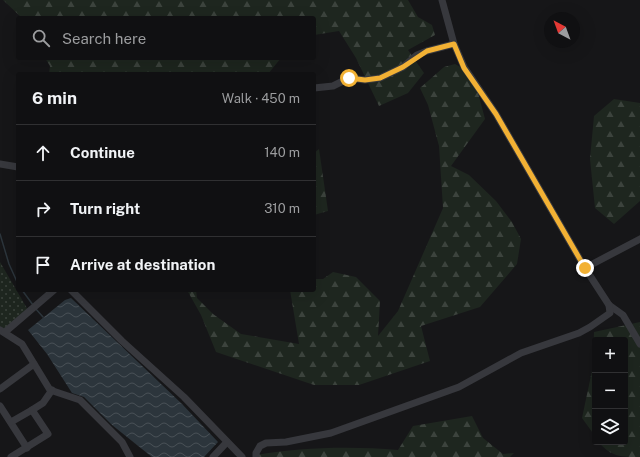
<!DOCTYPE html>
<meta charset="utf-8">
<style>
body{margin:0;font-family:"Public Sans",sans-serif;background:#19191b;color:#f1f3f6}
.controls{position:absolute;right:12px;bottom:12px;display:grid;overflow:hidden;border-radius:4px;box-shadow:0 4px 16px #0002}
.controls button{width:36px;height:36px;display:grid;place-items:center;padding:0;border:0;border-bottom:1px solid #303032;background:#101012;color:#f1f3f6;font:20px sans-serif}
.compass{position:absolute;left:544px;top:12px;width:36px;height:36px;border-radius:50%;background:#101012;box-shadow:0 4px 16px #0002;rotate:319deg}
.stop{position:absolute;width:12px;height:12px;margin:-9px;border:3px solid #f2b134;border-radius:50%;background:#fff}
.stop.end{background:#f2b134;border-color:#fff;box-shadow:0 1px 4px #0008}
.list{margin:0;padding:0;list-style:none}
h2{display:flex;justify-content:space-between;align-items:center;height:52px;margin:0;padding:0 16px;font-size:17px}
h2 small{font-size:13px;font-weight:400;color:#9c9d9f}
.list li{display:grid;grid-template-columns:26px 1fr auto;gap:12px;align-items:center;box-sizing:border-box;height:56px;padding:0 16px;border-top:1px solid #303032}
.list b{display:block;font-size:15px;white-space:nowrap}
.list em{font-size:13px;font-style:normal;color:#9c9d9f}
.icon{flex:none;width:22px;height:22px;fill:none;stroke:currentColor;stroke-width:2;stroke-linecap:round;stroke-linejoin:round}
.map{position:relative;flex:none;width:640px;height:457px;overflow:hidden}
.search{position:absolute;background:#101012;box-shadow:0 4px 16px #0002;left:16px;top:16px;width:300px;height:44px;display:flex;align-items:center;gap:10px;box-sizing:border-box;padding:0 14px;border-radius:4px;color:#9c9d9f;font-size:15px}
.panel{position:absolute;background:#101012;box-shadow:0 4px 16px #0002;left:16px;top:72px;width:300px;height:220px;border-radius:4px}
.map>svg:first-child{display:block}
.forest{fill:url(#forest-firs)}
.park{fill:url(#park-dots)}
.water{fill:url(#water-waves)}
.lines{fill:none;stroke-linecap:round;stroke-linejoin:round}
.stream{stroke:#2c353c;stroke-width:1.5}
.minor{stroke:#37383d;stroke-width:7}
.route{stroke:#f2b134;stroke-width:5}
</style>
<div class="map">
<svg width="640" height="457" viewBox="0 0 640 457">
<defs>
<pattern id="forest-firs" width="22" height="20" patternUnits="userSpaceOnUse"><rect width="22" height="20" fill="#1e261f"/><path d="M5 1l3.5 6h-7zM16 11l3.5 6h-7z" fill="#3c433d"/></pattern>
<pattern id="park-dots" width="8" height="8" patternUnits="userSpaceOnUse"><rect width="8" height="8" fill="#1e261f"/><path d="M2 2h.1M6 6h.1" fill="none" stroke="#3c433d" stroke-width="1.8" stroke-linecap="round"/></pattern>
<pattern id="water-waves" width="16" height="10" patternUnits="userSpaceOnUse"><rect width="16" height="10" fill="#2c353c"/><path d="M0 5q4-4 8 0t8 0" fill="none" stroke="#485056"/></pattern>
</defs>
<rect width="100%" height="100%" fill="#161618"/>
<!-- forest -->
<g class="forest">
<path d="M 3,0 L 408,0 L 418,17 L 432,25 L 435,35 L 408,50 L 424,73 L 408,93 L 379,106 L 356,58 L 339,31 L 314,35 L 314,18 L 22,18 Z"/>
<path d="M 45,58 L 281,58 L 268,74 L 49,74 L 50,66 Z"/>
<path d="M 455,64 L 473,74 L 485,119 L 451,166 L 469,175 L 496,201 L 512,222 L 521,239 L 517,264 L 480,307 L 421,326 L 430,361 L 359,385 L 314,385 L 216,352 L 201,315 L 187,290 L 196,290 L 197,298 L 213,314 L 241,334 L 299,344 L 290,290 L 314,290 L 314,279 L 323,279 L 333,272 L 356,277 L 380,301 L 378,336 L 398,311 L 443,208 L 439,146 L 428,105 L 420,88 L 444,67 Z"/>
<path d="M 614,99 L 640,103 L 640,201 L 614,224 L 595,208 L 590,159 L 594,116 Z"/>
<path d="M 319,149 L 328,211 L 314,215 L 314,153 Z"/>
<path d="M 640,322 L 640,457 C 621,457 611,457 599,442 L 625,442 L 625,340 L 595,340 L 595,436 L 582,418 L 593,366 L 594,332 Z"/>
<path d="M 472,416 L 483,438 L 503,454 L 514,453 L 510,457 L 258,457 L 256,455 C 302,447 352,446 398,450 L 413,426 Z"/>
</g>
<!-- park -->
<path class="park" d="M 0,262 L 28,310 L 5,330 L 0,328 Z"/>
<!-- water -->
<path class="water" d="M 71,298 L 182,404 L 218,442 L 204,457 L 152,457 L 112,425 L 84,397 L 72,393 L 47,354 L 28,330 L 65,300 Z"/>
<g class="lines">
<!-- stream -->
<g class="stream">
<path d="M 0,234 L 9,264 L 18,284"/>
<path d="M 22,290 L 33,305"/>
<path d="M 35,308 L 43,317"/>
</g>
<!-- minor -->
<g class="minor">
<path d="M 442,0 L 454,44 L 464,67 L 496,114 L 585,268 L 609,305 L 623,315 L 640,344"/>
<path d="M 314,88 L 333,86 L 349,78 L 365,80 L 380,78 L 403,67 L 417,55 L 427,51 L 454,44"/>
<path d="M 0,164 L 18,167"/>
<path d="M 585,268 L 640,239"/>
<path d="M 71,290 L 122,341 L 184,397 L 242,457"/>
<path d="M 0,330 L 22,344 L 50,390 L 80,400 L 122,442 L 130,457"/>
<path d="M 5,332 L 54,290"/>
<path d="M 0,389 L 34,364"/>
<path d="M 0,406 L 27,448"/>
<path d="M 32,410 L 43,403 L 52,390"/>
<path d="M 11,457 L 48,434 L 32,410 L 11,422"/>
<path d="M 213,457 L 227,442"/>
<path d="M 256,457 L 256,453 L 260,446 L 266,443 L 286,442 L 331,433 L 459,387 L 521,353 L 579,333 L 590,327 L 610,313 L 609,305"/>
</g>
</g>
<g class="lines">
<!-- route -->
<path class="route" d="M 349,78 L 365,80 L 380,78 L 403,67 L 427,51 L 454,44 L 464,68 L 496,114 L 585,268"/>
</g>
</svg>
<div class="controls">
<button>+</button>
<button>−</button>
<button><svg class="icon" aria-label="layers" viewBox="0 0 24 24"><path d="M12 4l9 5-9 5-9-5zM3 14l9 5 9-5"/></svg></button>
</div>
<svg class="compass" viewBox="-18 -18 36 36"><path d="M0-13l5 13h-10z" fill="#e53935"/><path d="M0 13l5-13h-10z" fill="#9c9d9f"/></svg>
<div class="stop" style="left:349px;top:78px"></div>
<div class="stop end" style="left:585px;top:268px"></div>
<div class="search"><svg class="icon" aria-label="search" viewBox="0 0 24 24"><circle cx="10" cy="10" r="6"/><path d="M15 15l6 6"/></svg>Search here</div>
<section class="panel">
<h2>6 min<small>Walk · 450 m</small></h2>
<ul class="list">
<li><svg class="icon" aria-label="ahead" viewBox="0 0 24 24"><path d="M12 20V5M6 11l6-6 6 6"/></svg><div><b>Continue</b></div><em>140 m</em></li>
<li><svg class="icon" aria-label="right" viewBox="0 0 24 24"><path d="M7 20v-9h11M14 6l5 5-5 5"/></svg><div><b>Turn right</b></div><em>310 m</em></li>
<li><svg class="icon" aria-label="arrive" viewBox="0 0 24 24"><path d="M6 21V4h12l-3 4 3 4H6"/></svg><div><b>Arrive at destination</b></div></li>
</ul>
</section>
</div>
